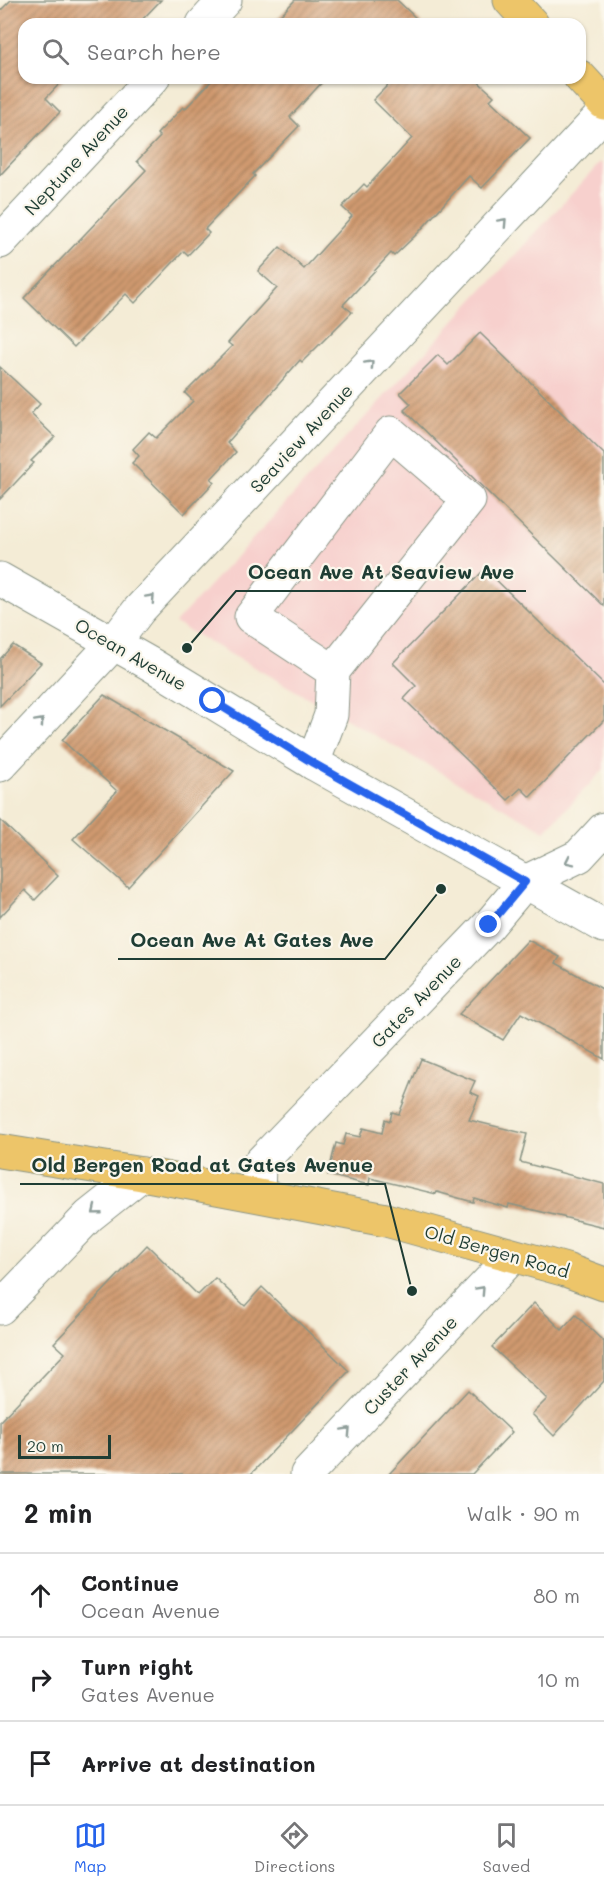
<!DOCTYPE html>
<meta charset="utf-8">
<style>
body{margin:0;font-family:Mali,sans-serif;background:#f6f6f6;color:#202124}
.scale{position:absolute;left:18px;bottom:15px;width:93px;box-sizing:border-box;padding-left:6px;border:3px solid #1f3d34;border-top:0;font-size:16px;line-height:21px;white-space:nowrap;color:#1f3d34;-webkit-text-stroke:4px #fbf7ec;paint-order:stroke}
.stop{position:absolute;width:18px;height:18px;margin:-14px;border:4px solid #2563eb;border-radius:50%;background:#fff}
.stop.end{background:#2563eb;border-color:#fff;box-shadow:0 2px 6px #0008}
.list{margin:0;padding:0;list-style:none}
h2{display:flex;justify-content:space-between;align-items:center;height:78px;margin:0;padding:0 24px;font-size:26px}
h2 small{font-size:20px;font-weight:400;color:#757577}
.list li{display:grid;grid-template-columns:39px 1fr auto;gap:18px;align-items:center;box-sizing:border-box;height:84px;padding:0 24px;border-top:2px solid #e0e0e0}
.list b{display:block;font-size:22px;white-space:nowrap}
.list p{margin:0;font-size:20px;white-space:nowrap;color:#757577}
.list em{font-size:20px;font-style:normal;color:#757577}
.icon{flex:none;width:33px;height:33px;fill:none;stroke:currentColor;stroke-width:2;stroke-linecap:round;stroke-linejoin:round}
.map{position:relative;flex:none;width:604px;height:1474px;overflow:hidden}
.search{position:absolute;background:#fff;box-shadow:0 2px 4px #0004;left:18px;right:18px;top:18px;height:66px;display:flex;align-items:center;gap:15px;box-sizing:border-box;padding:0 21px;border-radius:18px;color:#757577;font-size:22px}
.sheet{height:330px;background:#fff}
nav{display:flex;justify-content:space-around;align-items:center;box-sizing:border-box;height:84px;border-top:2px solid #e0e0e0;background:#fff;font-size:16px;color:#757577}
nav a{display:grid;justify-items:center;gap:3px}
nav .on{color:#2563eb}
.map>svg:first-child{display:block}
.built{fill:#f7d0cd}
.building{fill:url(#building-hatch)}
.lines{fill:none;stroke-linecap:round;stroke-linejoin:round}
.minor-casing{stroke:#8a9485;stroke-width:35}
.major-casing{stroke:#8a9485;stroke-width:35}
.minor{stroke:#fff;stroke-width:33}
.major{stroke:#edc569;stroke-width:33}
.oneway{stroke:#8f9e9a}
.route{stroke:#2563eb;stroke-width:8}
.labels{text-anchor:middle;dominant-baseline:central;stroke-width:4.5;stroke-linejoin:round;paint-order:stroke}
.street-label{font-size:18px;fill:#1f3d34;stroke:#fbf7ec}
.leader{fill:none;stroke:#1f3d34;stroke-width:2}
.callout-dot{fill:#1f3d34;stroke:#fbf7ec;stroke-width:2}
.callout-label{font-size:20px;text-anchor:middle;font-weight:bold;fill:#1f3d34;stroke:#fbf7ec;stroke-width:4.5;stroke-linejoin:round;paint-order:stroke}
</style>
<div class="map">
<svg width="604" height="1474" viewBox="0 0 604 1474">
<defs>
<pattern id="building-hatch" width="6" height="6" patternUnits="userSpaceOnUse" patternTransform="scale(1.5)"><rect width="6" height="6" fill="#d09a6f"/><path d="M-1 1l2-2M0 6l6-6M5 7l2-2" fill="none" stroke="#a87f5c"/></pattern>
</defs>
<rect width="100%" height="100%" fill="#fbf7ec"/>
<filter id="ink" filterUnits="userSpaceOnUse"><feTurbulence type="fractalNoise" baseFrequency=".0167" numOctaves="2"/><feDisplacementMap in="SourceGraphic" scale="12" xChannelSelector="R" yChannelSelector="G"/><feConvolveMatrix kernelMatrix="1 2 1 2 8 2 1 2 1" color-interpolation-filters="sRGB"/></filter>
<filter id="wash" filterUnits="userSpaceOnUse"><feTurbulence type="fractalNoise" baseFrequency=".008" numOctaves="4" result="noise"/><feDisplacementMap in="SourceGraphic" scale="24" xChannelSelector="R" yChannelSelector="G"/><feGaussianBlur stdDeviation="1.35" result="paint"/><feColorMatrix in="noise" values="0 0 0 0 0 0 0 0 0 0 0 0 0 0 0 0 0 1.4 0 .05"/><feComposite in="paint" operator="in"/></filter>
<g filter="url(#wash)">
<rect width="100%" height="100%" fill="#f4ecd6"/>
<!-- built -->
<path class="built" d="M 601,162 L 604,166 L 604,769 L 545,831 L 175,623 Z"/>
<g id="blocks">
<!-- building -->
<g class="building">
<path d="M 11,0 L 161,0 L 138,24 L 24,24 L 24,78 L 65,78 L 46,98 L 60,112 L 0,175 L 0,11 Z"/>
<path d="M 295,0 L 397,0 L 422,24 L 272,24 Z"/>
<path d="M 214,78 L 326,78 L 290,117 L 299,126 L 253,174 L 255,176 L 205,229 L 209,233 L 188,255 L 184,251 L 135,303 L 126,294 L 74,347 L 24,298 L 146,170 L 137,161 L 160,137 L 157,134 L 183,107 L 185,109 Z"/>
<path d="M 395,78 L 474,78 L 494,96 L 490,100 L 530,138 L 482,188 L 469,176 L 418,233 L 394,256 L 391,253 L 343,305 L 352,312 L 302,362 L 300,360 L 227,443 L 236,452 L 211,479 L 214,482 L 184,514 L 132,463 L 139,456 L 133,449 L 149,432 L 156,438 L 193,401 L 185,393 L 232,346 L 228,343 L 277,288 L 258,271 L 280,247 L 304,269 L 352,216 L 342,207 L 364,184 L 367,187 L 412,138 L 373,100 Z"/>
<path d="M 480,333 L 604,454 L 604,606 L 404,410 L 411,404 L 400,393 L 438,355 L 448,365 Z"/>
<path d="M 0,367 L 40,404 L 31,414 L 55,437 L 31,461 L 34,463 L 0,499 Z"/>
<path d="M 485,569 L 604,685 L 604,720 L 530,797 L 521,788 L 508,800 L 404,699 L 416,686 L 393,663 Z"/>
<path d="M 13,645 L 41,663 L 0,706 L 0,659 Z"/>
<path d="M 104,695 L 234,771 L 128,887 L 73,839 L 117,791 L 62,740 Z"/>
<path d="M 0,820 L 58,876 L 35,900 L 25,890 L 0,917 Z"/>
<path d="M 528,940 L 560,957 L 556,963 L 604,990 L 604,1059 L 521,1013 L 503,1040 L 459,1014 Z"/>
<path d="M 421,1059 L 475,1081 L 470,1092 L 479,1096 L 469,1120 L 527,1134 L 520,1162 L 604,1184 L 604,1227 L 509,1204 L 508,1208 L 474,1198 L 473,1202 L 437,1192 L 436,1194 L 370,1178 L 369,1185 L 328,1175 L 336,1143 L 343,1145 L 346,1134 L 360,1137 L 363,1128 L 382,1133 L 385,1119 L 390,1121 L 392,1112 L 399,1114 Z"/>
<path d="M 147,1245 L 198,1295 L 215,1278 L 245,1306 L 262,1287 L 349,1371 L 251,1474 L 0,1474 L 0,1421 L 65,1353 L 54,1343 Z"/>
<path d="M 534,1303 L 562,1330 L 576,1315 L 604,1342 L 604,1381 L 554,1436 L 532,1414 L 547,1399 L 492,1347 Z"/>
<path d="M 468,1390 L 512,1432 L 472,1474 L 389,1474 Z"/>
</g>
</g>
</g>
<g filter="url(#ink)">
<use href="#blocks" fill-opacity="0" stroke="#8a9485" stroke-width="1.5"/>
<g class="lines">
<!-- minor casing -->
<g class="minor-casing">
<g id="minor">
<path d="M 203,24 L 225,0"/>
<path d="M 0,242 L 153,78"/>
<path d="M 0,579 L 152,665 L 313,763 L 604,926"/>
<path d="M 313,763 L 331,715 L 333,671 L 469,500 L 391,433 L 251,617 L 333,671"/>
<path d="M 0,765 L 114,643 L 139,610 L 604,113"/>
<path d="M 258,1194 L 259,1164 L 489,925 L 525,882 L 579,856 L 604,829"/>
<path d="M 0,1308 L 89,1216 L 142,1174"/>
<path d="M 307,1474 L 513,1256"/>
</g>
</g>
<!-- major casing -->
<g class="major-casing">
<g id="major">
<path d="M 510,0 L 532,24"/>
<path d="M 580,77 L 604,103"/>
<path d="M 0,1151 L 142,1174 L 386,1220 L 566,1270 L 604,1284"/>
</g>
</g>
<!-- minor -->
<use href="#minor" class="minor"/>
<!-- major -->
<use href="#major" class="major"/>
</g>
<!-- one-way arrows -->
<defs><path id="oneway-chevron" d="M-2-3.5L2.5 0L-2 3.5" fill="none" stroke-width="1.6" stroke-linecap="round" stroke-linejoin="round" transform="scale(1.5)"/></defs>
<g class="oneway">
<use href="#oneway-chevron" transform="translate(503 222) rotate(-47)"/>
<use href="#oneway-chevron" transform="translate(370 364) rotate(-47)"/>
<use href="#oneway-chevron" transform="translate(151 598) rotate(-47)"/>
<use href="#oneway-chevron" transform="translate(40 722) rotate(-47)"/>
<use href="#oneway-chevron" transform="translate(569 861) rotate(154)"/>
<use href="#oneway-chevron" transform="translate(96 1211) rotate(141)"/>
<use href="#oneway-chevron" transform="translate(481 1290) rotate(-47)"/>
<use href="#oneway-chevron" transform="translate(347 1431) rotate(-47)"/>
</g>
</g>
<g class="lines" filter="url(#ink)">
<!-- route -->
<path class="route" d="M 213,701 L 313,763 L 525,882 L 489,925"/>
</g>
<g class="labels">
<!-- street labels -->
<g class="street-label">
<text transform="translate(76 160) rotate(-47)">Neptune Avenue</text>
<text transform="translate(301 438) rotate(-47)">Seaview Avenue</text>
<text transform="translate(131 654) rotate(30)">Ocean Avenue</text>
<text transform="translate(416 1001) rotate(-46)">Gates Avenue</text>
<text transform="translate(497 1251) rotate(16)">Old Bergen Road</text>
<text transform="translate(410 1365) rotate(-47)">Custer Avenue</text>
</g>
</g>
<!-- callouts -->
<path class="leader" d="M187 648L236 591H526M441 889L385 959H118M412 1291L385 1184H20"/>
<g class="callout-dot">
<circle cx="187" cy="648" r="6"/>
<circle cx="441" cy="889" r="6"/>
<circle cx="412" cy="1291" r="6"/>
</g>
<g class="callout-label">
<text x="381" y="579">Ocean Ave At Seaview Ave</text>
<text x="252" y="947">Ocean Ave At Gates Ave</text>
<text x="202" y="1172">Old Bergen Road at Gates Avenue</text>
</g>
</svg>
<div class="scale">20 m</div>
<div class="stop" style="left:213px;top:701px"></div>
<div class="stop end" style="left:489px;top:925px"></div>
<div class="search"><svg class="icon" aria-label="search" viewBox="0 0 24 24"><circle cx="10" cy="10" r="6"/><path d="M15 15l6 6"/></svg>Search here</div>
</div>
<section class="sheet">
<h2>2 min<small>Walk · 90 m</small></h2>
<ul class="list">
<li><svg class="icon" aria-label="ahead" viewBox="0 0 24 24"><path d="M12 20V5M6 11l6-6 6 6"/></svg><div><b>Continue</b><p>Ocean Avenue</p></div><em>80 m</em></li>
<li><svg class="icon" aria-label="right" viewBox="0 0 24 24"><path d="M7 20v-9h11M14 6l5 5-5 5"/></svg><div><b>Turn right</b><p>Gates Avenue</p></div><em>10 m</em></li>
<li><svg class="icon" aria-label="arrive" viewBox="0 0 24 24"><path d="M6 21V4h12l-3 4 3 4H6"/></svg><div><b>Arrive at destination</b></div></li>
</ul>
</section>
<nav>
<a class="on"><svg class="icon" aria-label="map" viewBox="0 0 24 24"><path d="M3 6l6-2 6 2 6-2v14l-6 2-6-2-6 2zM9 4v14M15 6v14"/></svg>Map</a>
<a><svg class="icon" aria-label="directions" viewBox="0 0 24 24"><path d="M12 3l9 9-9 9-9-9zM9 14v-3h6M13 9l2 2-2 2"/></svg>Directions</a>
<a><svg class="icon" aria-label="saved" viewBox="0 0 24 24"><path d="M7 4h10v16l-5-4-5 4z"/></svg>Saved</a>
</nav>
